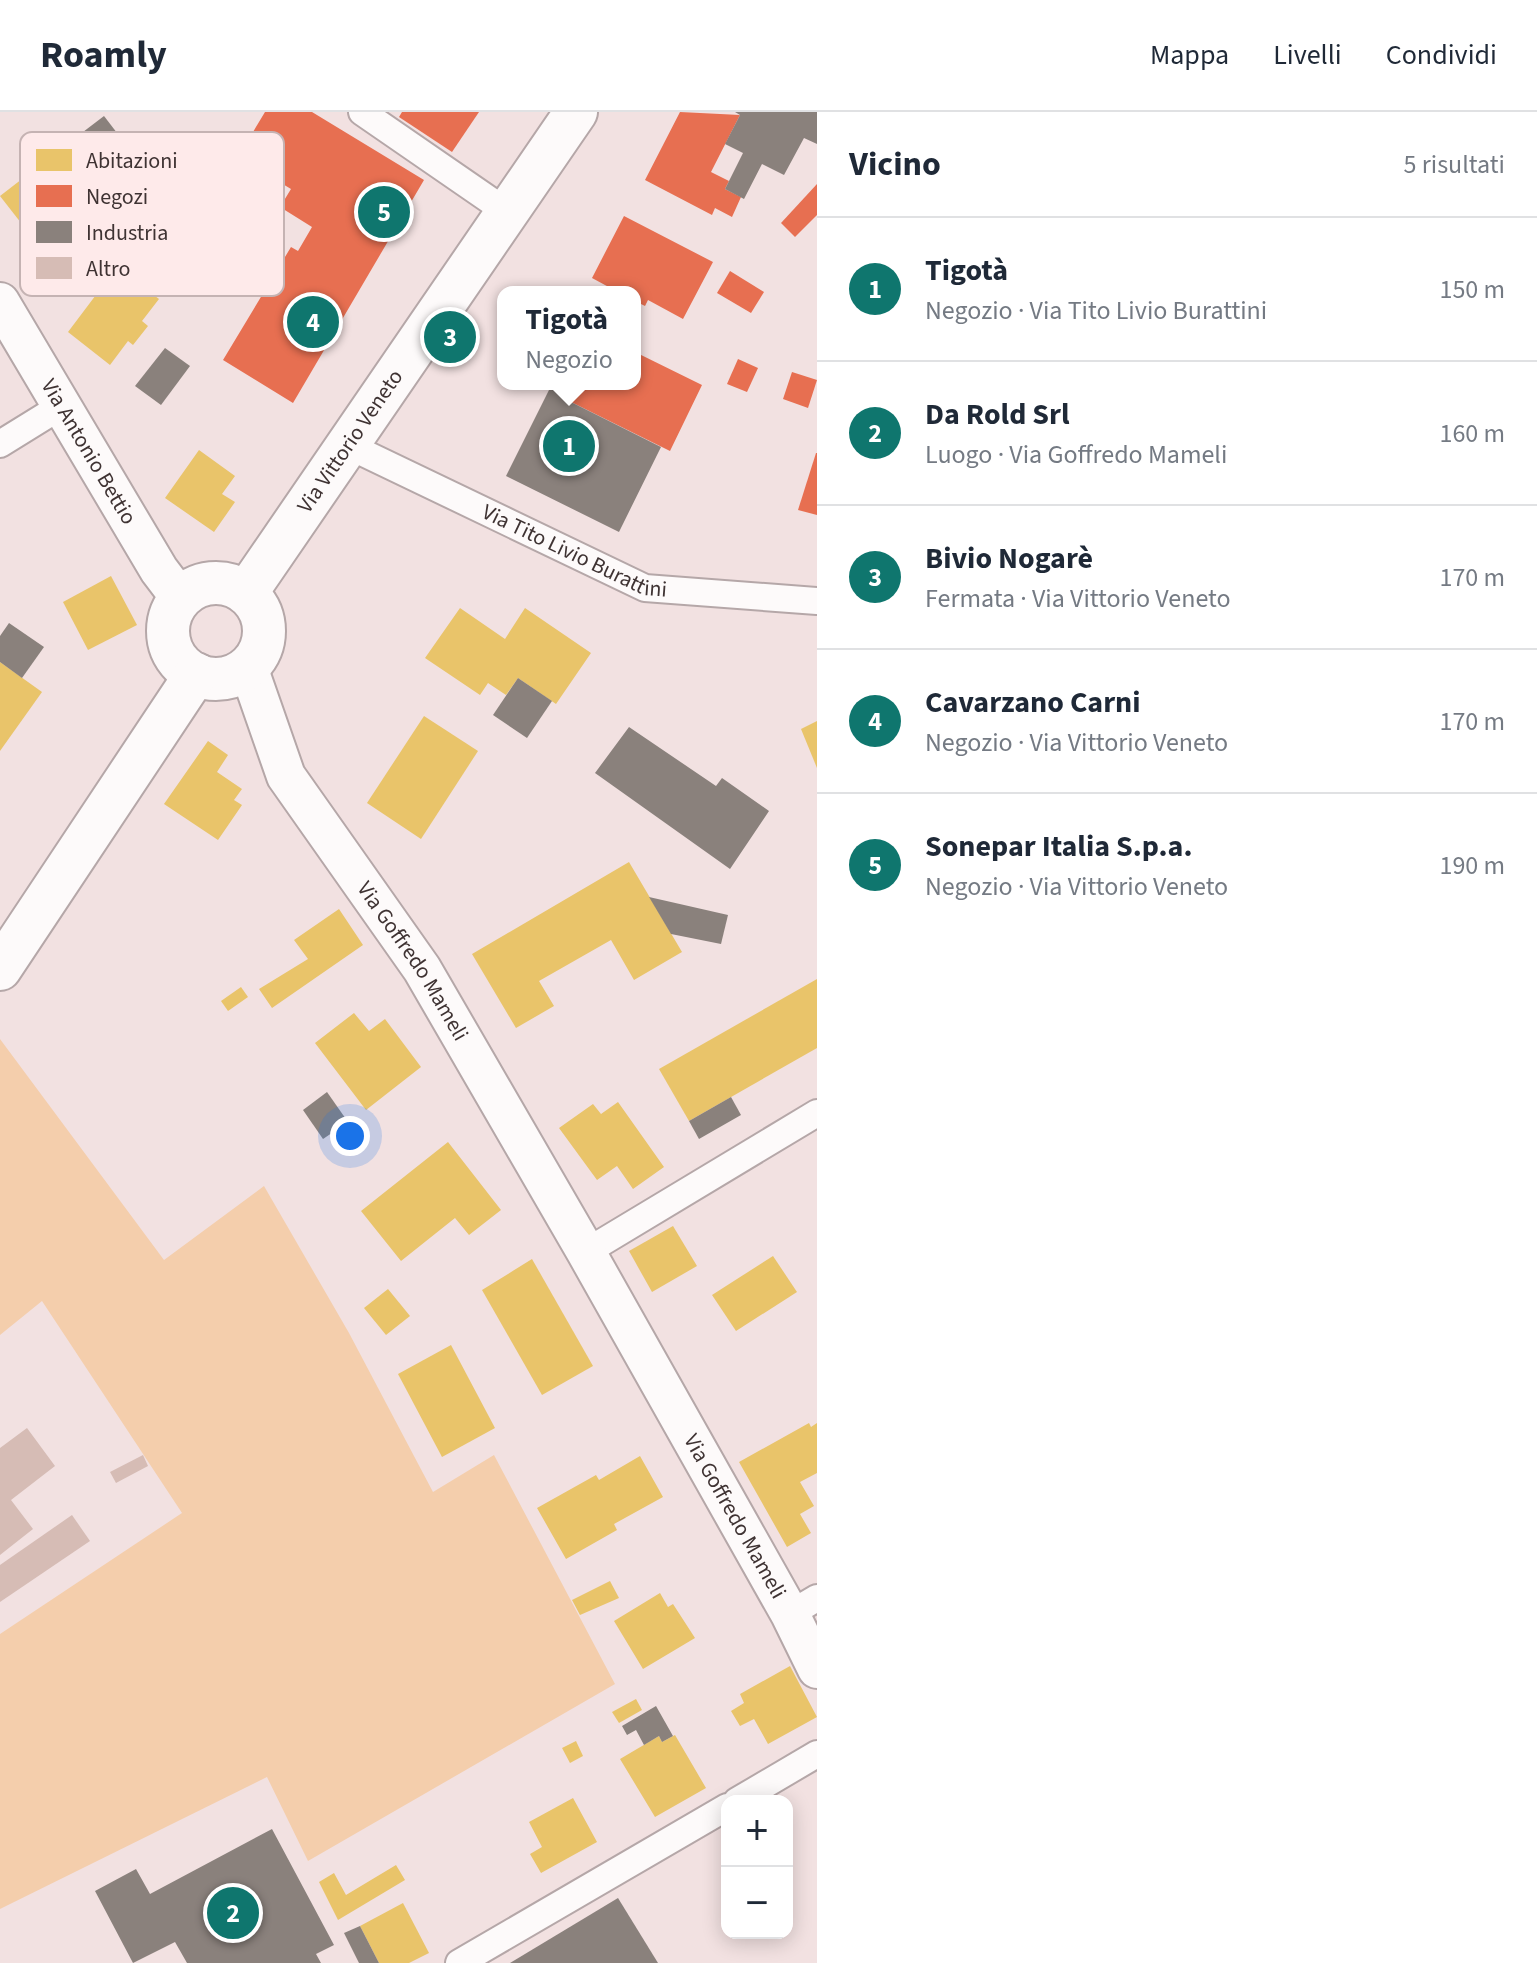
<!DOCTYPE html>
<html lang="it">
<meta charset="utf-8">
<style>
body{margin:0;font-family:"Source Sans 3",sans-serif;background:#f6f6f7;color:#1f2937}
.controls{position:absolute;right:24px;bottom:24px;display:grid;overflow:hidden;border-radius:16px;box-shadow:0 4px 20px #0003}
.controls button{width:72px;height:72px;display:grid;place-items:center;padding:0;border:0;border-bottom:2px solid #e0e1e3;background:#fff;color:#1f2937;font:40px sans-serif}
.you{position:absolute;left:350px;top:1024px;width:28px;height:28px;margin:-20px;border:6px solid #fff;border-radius:50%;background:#1a73e8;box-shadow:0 0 0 12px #1a73e833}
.badge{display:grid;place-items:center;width:52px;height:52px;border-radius:50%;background:#0f766e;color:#fff;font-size:26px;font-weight:700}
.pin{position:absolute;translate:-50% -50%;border:4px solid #fff;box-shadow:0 2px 8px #0006}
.popup{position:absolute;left:497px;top:174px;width:144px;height:104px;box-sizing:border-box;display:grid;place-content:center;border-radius:16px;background:#fff;filter:drop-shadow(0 2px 6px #0005);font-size:26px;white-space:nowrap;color:#747a83}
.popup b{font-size:30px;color:#1f2937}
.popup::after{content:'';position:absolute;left:50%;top:100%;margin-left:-16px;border:16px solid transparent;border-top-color:#fff}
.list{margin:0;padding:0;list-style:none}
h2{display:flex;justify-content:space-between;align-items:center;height:104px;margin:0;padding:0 32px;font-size:34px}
h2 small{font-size:26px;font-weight:400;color:#747a83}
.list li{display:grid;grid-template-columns:52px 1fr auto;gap:24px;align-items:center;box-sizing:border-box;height:144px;padding:0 32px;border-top:2px solid #e0e1e3}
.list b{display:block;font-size:30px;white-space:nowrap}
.list p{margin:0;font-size:26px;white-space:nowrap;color:#747a83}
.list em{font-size:26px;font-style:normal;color:#747a83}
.map{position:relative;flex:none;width:817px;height:1851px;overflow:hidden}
header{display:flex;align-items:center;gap:48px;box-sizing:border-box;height:112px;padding:0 40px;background:#fff;border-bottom:2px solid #e0e1e3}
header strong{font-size:38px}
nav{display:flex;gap:44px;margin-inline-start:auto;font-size:28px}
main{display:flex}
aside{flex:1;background:#fff}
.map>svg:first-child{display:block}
.green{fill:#f4ceac}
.homes{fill:#e9c46a}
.shops{fill:#e76f51}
.industry{fill:#8a817c}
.building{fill:#d6bcb5}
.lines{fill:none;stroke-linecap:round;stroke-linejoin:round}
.street-casing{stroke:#b5a7a8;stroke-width:30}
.secondary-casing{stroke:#b5a7a8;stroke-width:42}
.primary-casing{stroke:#b5a7a8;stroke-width:46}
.street{stroke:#fdfafa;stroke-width:26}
.secondary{stroke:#fdfafa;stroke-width:38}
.primary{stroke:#fdfafa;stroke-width:42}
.labels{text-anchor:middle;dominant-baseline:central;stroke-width:8;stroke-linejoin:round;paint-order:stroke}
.street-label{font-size:22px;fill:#3f3333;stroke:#feeaea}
.key{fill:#feeaea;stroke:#c5b3b3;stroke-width:2}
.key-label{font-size:22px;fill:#3f3333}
</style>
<header>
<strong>Roamly</strong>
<nav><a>Mappa</a><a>Livelli</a><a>Condividi</a></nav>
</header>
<main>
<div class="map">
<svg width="817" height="1851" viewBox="0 0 817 1851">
<rect width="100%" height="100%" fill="#f2e1e1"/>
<!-- green -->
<path class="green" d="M 0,927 L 164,1148 L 264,1074 L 349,1221 L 433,1380 L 494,1343 L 615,1572 L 308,1749 L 267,1665 L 0,1797 L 0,1522 L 182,1401 L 42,1189 L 0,1223 Z"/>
<!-- homes -->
<g class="homes">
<path d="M 66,33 L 104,83 L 39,134 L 0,84 Z"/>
<path d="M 158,46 L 201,78 L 185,99 L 191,104 L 173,128 L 165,122 L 148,145 L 107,114 Z"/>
<path d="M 117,155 L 159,187 L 142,209 L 148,214 L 133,233 L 128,229 L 110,253 L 68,220 Z"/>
<path d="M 199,338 L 235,364 L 222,382 L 235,390 L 214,420 L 165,386 Z"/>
<path d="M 111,464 L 137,513 L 88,538 L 63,490 Z"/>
<path d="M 460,496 L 505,527 L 525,496 L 591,541 L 556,592 L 518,566 L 506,583 L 488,571 L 480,583 L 425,546 Z"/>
<path d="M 0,550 L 42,580 L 0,639 Z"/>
<path d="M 424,604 L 478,639 L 421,727 L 367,691 Z"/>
<path d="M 817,609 L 817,656 L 801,617 Z"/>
<path d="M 208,629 L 228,643 L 217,660 L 242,677 L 234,688 L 242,693 L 218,728 L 164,692 Z"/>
<path d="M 629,750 L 682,840 L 634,868 L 611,828 L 539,869 L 554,894 L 516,916 L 472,842 Z"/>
<path d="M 339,797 L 363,833 L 272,896 L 259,877 L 308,847 L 294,828 Z"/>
<path d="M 817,867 L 817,936 L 689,1009 L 659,957 Z"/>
<path d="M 241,875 L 248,885 L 228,899 L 221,889 Z"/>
<path d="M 354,901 L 369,919 L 385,907 L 421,955 L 366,998 L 315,931 Z"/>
<path d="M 618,990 L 664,1055 L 633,1077 L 617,1054 L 597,1068 L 559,1016 L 593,992 L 601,1002 Z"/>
<path d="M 448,1030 L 501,1098 L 469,1123 L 455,1106 L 401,1149 L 361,1099 Z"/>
<path d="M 673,1114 L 697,1154 L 652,1180 L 629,1139 Z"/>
<path d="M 773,1144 L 797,1180 L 736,1219 L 712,1183 Z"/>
<path d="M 532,1147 L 593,1254 L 542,1283 L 482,1178 Z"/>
<path d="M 388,1177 L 410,1204 L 386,1223 L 364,1196 Z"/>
<path d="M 451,1233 L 495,1316 L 442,1345 L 398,1262 Z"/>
<path d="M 809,1311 L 811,1315 L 817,1311 L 817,1361 L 800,1370 L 814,1394 L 800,1402 L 811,1421 L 787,1435 L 739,1350 Z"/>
<path d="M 640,1344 L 663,1385 L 614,1412 L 617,1418 L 566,1447 L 537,1396 L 596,1363 L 599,1368 Z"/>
<path d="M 610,1469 L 619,1486 L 580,1503 L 572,1488 Z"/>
<path d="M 660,1481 L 668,1495 L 673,1492 L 695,1526 L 643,1557 L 614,1509 Z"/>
<path d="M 790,1554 L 817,1605 L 768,1632 L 754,1607 L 740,1614 L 731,1599 L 744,1591 L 740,1582 Z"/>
<path d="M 636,1587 L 642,1598 L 619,1611 L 612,1600 Z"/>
<path d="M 675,1623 L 706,1676 L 655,1705 L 620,1647 L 659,1624 L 662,1630 Z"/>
<path d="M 576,1629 L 583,1644 L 570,1651 L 562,1636 Z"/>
<path d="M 573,1686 L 597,1730 L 541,1761 L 530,1742 L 542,1735 L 529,1710 Z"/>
<path d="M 396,1753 L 405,1768 L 338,1808 L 319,1770 L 334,1761 L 346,1783 Z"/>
<path d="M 403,1791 L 429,1841 L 409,1851 L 379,1851 L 360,1814 Z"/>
</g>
<!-- shops -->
<g class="shops">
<path d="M 265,0 L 312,0 L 424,68 L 293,291 L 223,248 L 291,135 L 298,139 L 312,115 L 280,95 L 291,77 L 238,45 Z"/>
<path d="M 402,0 L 479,0 L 452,40 L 399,5 Z"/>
<path d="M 680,0 L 740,3 L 711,60 L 729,69 L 725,77 L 741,85 L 732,105 L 715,96 L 712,103 L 645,68 Z"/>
<path d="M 817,72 L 817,103 L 795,125 L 781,111 Z"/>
<path d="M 624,104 L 713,150 L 683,207 L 648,188 L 645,194 L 635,189 L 635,180 L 618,180 L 592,166 Z"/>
<path d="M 730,159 L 764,180 L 751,201 L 717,181 Z"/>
<path d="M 635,240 L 702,273 L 670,339 L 569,289 L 578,272 L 635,272 Z"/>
<path d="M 738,247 L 758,256 L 747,280 L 727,272 Z"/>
<path d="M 792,260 L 817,268 L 808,296 L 783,287 Z"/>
<path d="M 816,341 L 817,341 L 817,403 L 798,398 Z"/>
</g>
<!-- industry -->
<g class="industry">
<path d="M 735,0 L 817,0 L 817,32 L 804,26 L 784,63 L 762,52 L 744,87 L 725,77 L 743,41 L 725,32 L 740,3 Z"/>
<path d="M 104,4 L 137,47 L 99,76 L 66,33 Z"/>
<path d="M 165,236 L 190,254 L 161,293 L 135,274 Z"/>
<path d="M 552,272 L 578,272 L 569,289 L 661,335 L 619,420 L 506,364 Z"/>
<path d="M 9,511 L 44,535 L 22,566 L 0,550 L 0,524 Z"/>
<path d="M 518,566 L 552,589 L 527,626 L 493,603 Z"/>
<path d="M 629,615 L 716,674 L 722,666 L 769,699 L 730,757 L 595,661 Z"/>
<path d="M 649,785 L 728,803 L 721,832 L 671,822 Z"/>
<path d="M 327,980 L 348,1010 L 323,1027 L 303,998 Z"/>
<path d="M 731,985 L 741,1003 L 699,1027 L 689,1009 Z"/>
<path d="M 656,1594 L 673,1624 L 662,1630 L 659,1624 L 644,1633 L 636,1618 L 627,1623 L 622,1614 Z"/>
<path d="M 272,1717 L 334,1833 L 316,1842 L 321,1851 L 187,1851 L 175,1830 L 133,1851 L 95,1779 L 136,1757 L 150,1782 Z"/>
<path d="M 618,1786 L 658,1851 L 510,1851 Z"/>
<path d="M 360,1814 L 379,1851 L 359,1851 L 344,1821 Z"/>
</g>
<!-- building -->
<g class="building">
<path d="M 27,1316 L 55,1354 L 11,1388 L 33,1417 L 0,1443 L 0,1336 Z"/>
<path d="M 143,1343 L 148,1354 L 116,1371 L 110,1360 Z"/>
<path d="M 72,1403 L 90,1429 L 0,1490 L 0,1453 Z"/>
</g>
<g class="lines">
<!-- street casing -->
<g class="street-casing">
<g id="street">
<path d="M 362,0 L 507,100"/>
<path d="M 0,332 L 63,293"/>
<path id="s1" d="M 347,333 L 645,476 L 817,489"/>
<path d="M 586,1140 L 817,1001"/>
<path d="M 790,1502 L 817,1486"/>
<path d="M 737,1689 L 817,1642"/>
<path d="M 459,1851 L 727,1695"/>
</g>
</g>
<!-- secondary casing -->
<g class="secondary-casing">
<g id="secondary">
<path id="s2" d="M 0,190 L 159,458 L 181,487"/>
<path id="s3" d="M 248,555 L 286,664 L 422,857 L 586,1140 L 790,1502 L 817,1557"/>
</g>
</g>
<!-- primary casing -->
<g class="primary-casing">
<g id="primary">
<circle cx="216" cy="519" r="48"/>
<path id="s4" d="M 246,481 L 576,0"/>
<path d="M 0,857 L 196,562"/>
</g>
</g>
<!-- street -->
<use href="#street" class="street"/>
<!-- secondary -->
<use href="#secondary" class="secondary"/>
<!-- primary -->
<use href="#primary" class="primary"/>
</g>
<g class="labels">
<!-- street labels -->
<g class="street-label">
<text stroke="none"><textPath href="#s4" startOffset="184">Via Vittorio Veneto</textPath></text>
<text stroke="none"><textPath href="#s2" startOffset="174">Via Antonio Bettio</textPath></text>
<text stroke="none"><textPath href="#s1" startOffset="252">Via Tito Livio Burattini</textPath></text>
<text stroke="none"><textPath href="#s3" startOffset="340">Via Goffredo Mameli</textPath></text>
<text stroke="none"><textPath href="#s3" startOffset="982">Via Goffredo Mameli</textPath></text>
</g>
</g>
<!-- legend -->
<rect x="20" y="20" width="264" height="164" rx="12" class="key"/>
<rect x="36" y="37" width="36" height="22" fill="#e9c46a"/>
<rect x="36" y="73" width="36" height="22" fill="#e76f51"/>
<rect x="36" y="109" width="36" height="22" fill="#8a817c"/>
<rect x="36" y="145" width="36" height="22" fill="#d6bcb5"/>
<g class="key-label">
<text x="86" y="56">Abitazioni</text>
<text x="86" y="92">Negozi</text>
<text x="86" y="128">Industria</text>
<text x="86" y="164">Altro</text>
</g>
</svg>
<div class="controls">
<button>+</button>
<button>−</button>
</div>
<div class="you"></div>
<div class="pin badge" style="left:569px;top:334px">1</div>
<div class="popup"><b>Tigotà</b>Negozio</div>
<div class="pin badge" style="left:233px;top:1801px">2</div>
<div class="pin badge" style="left:450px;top:225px">3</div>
<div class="pin badge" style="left:313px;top:210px">4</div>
<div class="pin badge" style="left:384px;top:100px">5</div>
</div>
<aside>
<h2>Vicino<small>5 risultati</small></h2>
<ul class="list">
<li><span class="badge">1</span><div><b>Tigotà</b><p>Negozio · Via Tito Livio Burattini</p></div><em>150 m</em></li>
<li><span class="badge">2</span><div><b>Da Rold Srl</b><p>Luogo · Via Goffredo Mameli</p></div><em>160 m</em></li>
<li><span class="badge">3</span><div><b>Bivio Nogarè</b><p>Fermata · Via Vittorio Veneto</p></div><em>170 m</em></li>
<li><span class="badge">4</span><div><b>Cavarzano Carni</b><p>Negozio · Via Vittorio Veneto</p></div><em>170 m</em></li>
<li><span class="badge">5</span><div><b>Sonepar Italia S.p.a.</b><p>Negozio · Via Vittorio Veneto</p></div><em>190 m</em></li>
</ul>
</aside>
</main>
